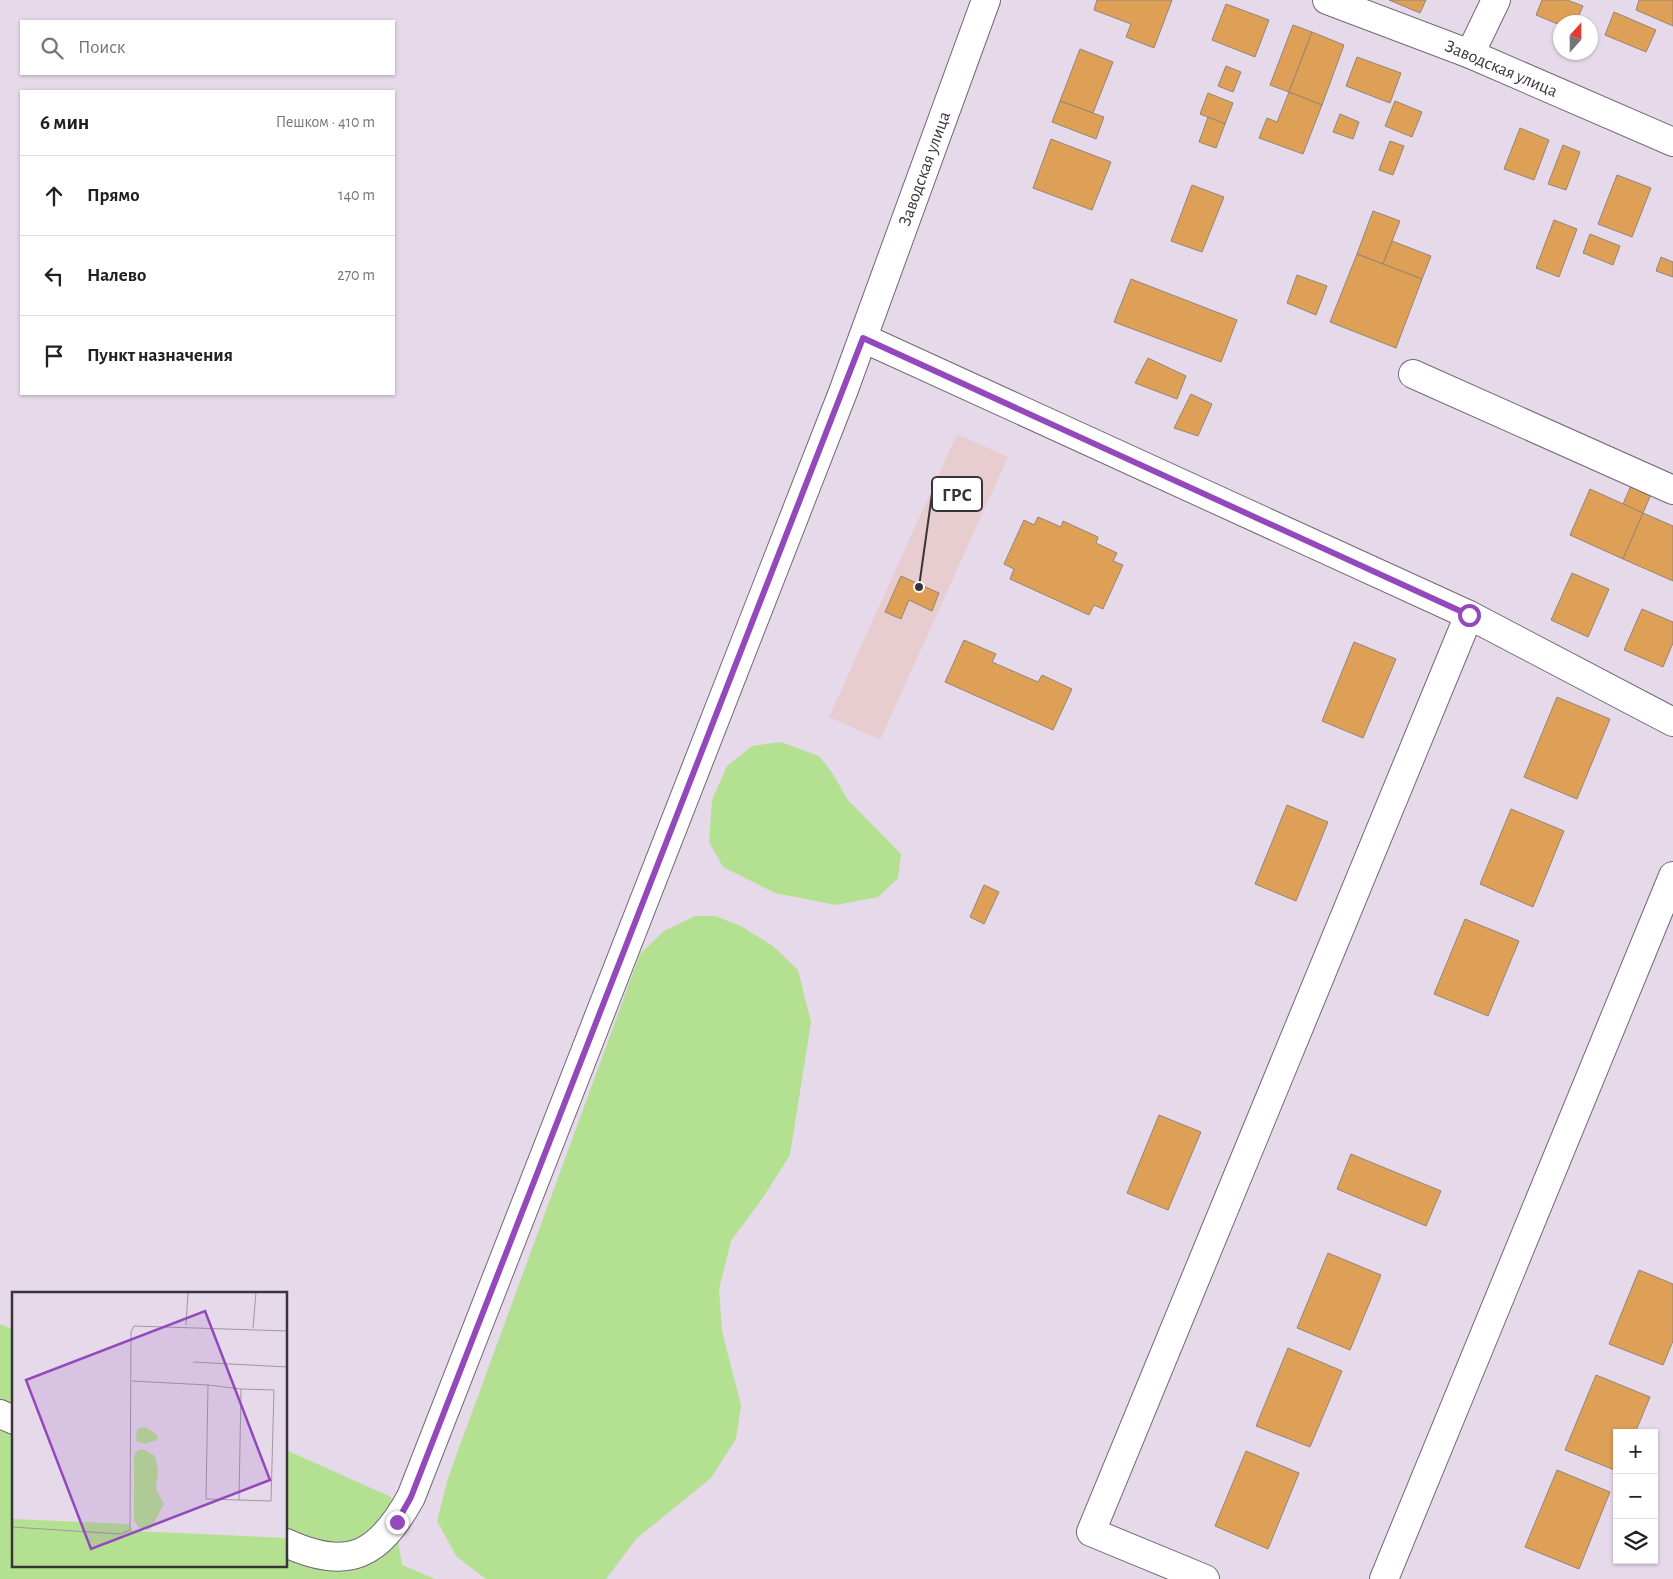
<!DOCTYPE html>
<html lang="ru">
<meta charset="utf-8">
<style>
body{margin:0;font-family:"Alegreya Sans",sans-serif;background:#f2f2f2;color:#202124}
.controls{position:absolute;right:15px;bottom:15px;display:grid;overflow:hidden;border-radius:0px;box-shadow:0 1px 4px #0004}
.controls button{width:45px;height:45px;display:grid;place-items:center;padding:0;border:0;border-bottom:1px solid #e0e0e0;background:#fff;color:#202124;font:25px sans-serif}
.compass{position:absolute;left:1553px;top:15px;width:45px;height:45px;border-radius:50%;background:#fff;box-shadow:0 1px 4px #0004;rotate:21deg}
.stop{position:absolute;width:15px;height:15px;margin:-11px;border:4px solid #9349bc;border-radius:50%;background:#fff}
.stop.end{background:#9349bc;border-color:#fff;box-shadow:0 1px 5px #0008}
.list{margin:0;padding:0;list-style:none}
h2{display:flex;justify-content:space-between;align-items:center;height:65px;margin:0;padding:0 20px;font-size:21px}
h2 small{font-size:16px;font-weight:400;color:#757577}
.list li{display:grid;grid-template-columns:32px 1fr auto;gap:15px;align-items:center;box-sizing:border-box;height:80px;padding:0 20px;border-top:1px solid #e0e0e0}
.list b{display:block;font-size:19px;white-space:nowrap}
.list em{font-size:16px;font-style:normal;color:#757577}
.icon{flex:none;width:28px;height:28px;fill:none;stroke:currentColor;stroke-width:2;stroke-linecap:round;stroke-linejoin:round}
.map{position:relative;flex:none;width:1673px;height:1579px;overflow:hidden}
.search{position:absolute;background:#fff;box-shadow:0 1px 4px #0004;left:20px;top:20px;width:375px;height:55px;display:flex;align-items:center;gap:12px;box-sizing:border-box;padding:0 18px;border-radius:0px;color:#757577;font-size:19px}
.panel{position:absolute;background:#fff;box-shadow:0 1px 4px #0004;left:20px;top:90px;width:375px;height:305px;border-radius:0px}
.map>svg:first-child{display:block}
.industrial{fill:#e8cdd0}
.green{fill:#b4e091}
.building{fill:#de9f57;stroke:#938578}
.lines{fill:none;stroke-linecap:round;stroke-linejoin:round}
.minor-casing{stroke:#736776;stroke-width:30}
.minor{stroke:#fff;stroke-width:28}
.route{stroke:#9349bc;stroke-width:6}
.labels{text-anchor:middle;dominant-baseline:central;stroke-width:4;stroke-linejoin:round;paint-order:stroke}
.street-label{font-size:18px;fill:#39343a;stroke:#fff}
.inset-road{fill:none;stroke:#a197a4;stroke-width:1}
.view{fill:#9349bc;fill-opacity:0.15;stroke:#9349bc;stroke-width:2.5}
.inset-edge{fill:none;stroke:#39343a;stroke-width:2.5}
.leader{fill:none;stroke:#39343a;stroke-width:2}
.callout-dot{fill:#39343a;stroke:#fff;stroke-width:2}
.callout{fill:#fff;stroke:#39343a;stroke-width:2}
.callout-label{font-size:19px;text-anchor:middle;font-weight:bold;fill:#39343a}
</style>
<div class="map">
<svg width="1673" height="1579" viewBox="0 0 1673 1579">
<rect width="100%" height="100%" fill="#e6d9ea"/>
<!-- industrial -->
<path class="industrial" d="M 957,434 L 1008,457 L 880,740 L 829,717 Z"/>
<!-- green -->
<g class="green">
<path d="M 781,742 L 819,756 L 833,774 L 847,799 L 901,854 L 898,878 L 878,897 L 836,905 L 775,893 L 723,867 L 709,842 L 712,800 L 727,766 L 752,746 Z"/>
<path d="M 695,916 L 715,916 L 741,926 L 773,946 L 798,970 L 811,1022 L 790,1155 L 762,1199 L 731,1241 L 719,1289 L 722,1331 L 741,1405 L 736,1439 L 711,1478 L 636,1539 L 606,1579 L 486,1579 L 456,1556 L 437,1521 L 448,1478 L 640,954 L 664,931 Z"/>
<path d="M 0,1324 L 14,1330 L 14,1565 L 286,1565 L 286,1450 L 391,1497 L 402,1565 L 435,1579 L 0,1579 Z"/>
</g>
<!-- building -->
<g class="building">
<path d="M 1097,0 L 1172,0 L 1154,48 L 1126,37 L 1131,24 L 1094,10 Z"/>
<path d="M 1389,0 L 1426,0 L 1420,13 Z"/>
<path d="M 1542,0 L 1567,0 L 1583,6 L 1576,22 L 1560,22 L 1560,25 L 1536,15 Z"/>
<path d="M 1639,0 L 1673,0 L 1673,26 L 1636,10 Z"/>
<path d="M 1226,4 L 1269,20 L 1255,57 L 1212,40 Z"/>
<path d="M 1614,12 L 1656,30 L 1646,52 L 1605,35 Z"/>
<path d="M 1293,25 L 1312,32 L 1289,92 L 1270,85 Z"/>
<path d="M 1312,32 L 1344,45 L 1322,105 L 1289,92 Z"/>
<path d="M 1080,49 L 1113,62 L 1093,113 L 1060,101 Z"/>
<path d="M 1357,57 L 1401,73 L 1390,103 L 1346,86 Z"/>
<path d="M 1226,66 L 1241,72 L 1233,92 L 1218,86 Z"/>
<path d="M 1289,92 L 1322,105 L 1303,154 L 1259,138 L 1267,118 L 1277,122 Z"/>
<path d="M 1208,93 L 1233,103 L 1225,124 L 1200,114 Z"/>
<path d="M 1060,101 L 1104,117 L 1096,139 L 1052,122 Z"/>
<path d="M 1395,101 L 1422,112 L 1412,137 L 1385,126 Z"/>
<path d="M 1340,114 L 1359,122 L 1353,139 L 1333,132 Z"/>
<path d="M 1208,117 L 1225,124 L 1216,148 L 1199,142 Z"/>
<path d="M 1520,128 L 1549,140 L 1534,180 L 1504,169 Z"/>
<path d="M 1051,139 L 1111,162 L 1092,210 L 1033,188 Z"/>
<path d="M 1390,141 L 1404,146 L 1393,175 L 1379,170 Z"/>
<path d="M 1563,145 L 1580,152 L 1566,190 L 1548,184 Z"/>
<path d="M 1617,175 L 1651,188 L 1632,237 L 1598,224 Z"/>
<path d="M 1192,185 L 1224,197 L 1202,252 L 1171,241 Z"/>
<path d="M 1373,211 L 1400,221 L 1383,264 L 1357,254 Z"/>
<path d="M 1554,220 L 1577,229 L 1559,277 L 1536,268 Z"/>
<path d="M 1590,234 L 1620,246 L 1613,265 L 1583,253 Z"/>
<path d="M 1392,241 L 1431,256 L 1422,279 L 1383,264 Z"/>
<path d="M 1357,254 L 1422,279 L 1396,348 L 1330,322 Z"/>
<path d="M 1661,257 L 1673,262 L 1673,277 L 1656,271 Z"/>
<path d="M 1297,275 L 1327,286 L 1316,315 L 1287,303 Z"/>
<path d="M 1131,279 L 1237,320 L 1221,362 L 1114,322 Z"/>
<path d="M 1148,358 L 1186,376 L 1177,399 L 1135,383 Z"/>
<path d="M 1191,394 L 1212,404 L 1198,436 L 1174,428 Z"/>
<path d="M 1633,481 L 1653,490 L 1643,513 L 1623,504 Z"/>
<path d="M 1590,489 L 1643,513 L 1623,559 L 1570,535 Z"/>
<path d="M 1643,513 L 1673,526 L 1673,581 L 1623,559 Z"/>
<path d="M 1038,517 L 1061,527 L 1063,521 L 1098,537 L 1096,543 L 1117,553 L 1113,561 L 1123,565 L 1103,609 L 1094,605 L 1089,615 L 1010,579 L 1014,569 L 1004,564 L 1024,520 L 1034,525 Z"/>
<path d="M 1572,573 L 1609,589 L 1588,637 L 1551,620 Z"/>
<path d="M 901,576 L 939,593 L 932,611 L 909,600 L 901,619 L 885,612 Z"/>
<path d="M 1642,609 L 1673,622 L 1673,643 L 1663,667 L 1624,650 Z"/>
<path d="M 964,640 L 996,654 L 992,662 L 1038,682 L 1042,675 L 1072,689 L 1053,730 L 945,682 Z"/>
<path d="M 1354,642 L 1396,659 L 1363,738 L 1322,721 Z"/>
<path d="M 1557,697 L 1610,719 L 1577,799 L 1524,777 Z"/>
<path d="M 1287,805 L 1328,822 L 1296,901 L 1255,884 Z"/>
<path d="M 1511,809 L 1564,831 L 1533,907 L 1480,884 Z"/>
<path d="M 984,885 L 999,892 L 984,924 L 970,917 Z"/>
<path d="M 1465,919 L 1519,941 L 1488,1016 L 1434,994 Z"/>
<path d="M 1159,1115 L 1201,1132 L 1168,1210 L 1127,1193 Z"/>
<path d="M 1351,1154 L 1441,1191 L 1426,1226 L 1337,1189 Z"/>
<path d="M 1328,1253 L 1381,1275 L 1350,1350 L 1297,1328 Z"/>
<path d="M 1639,1270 L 1673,1284 L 1673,1341 L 1663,1365 L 1609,1344 Z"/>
<path d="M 1288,1348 L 1342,1371 L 1310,1447 L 1256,1426 Z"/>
<path d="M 1596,1375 L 1650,1397 L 1635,1433 L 1617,1433 L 1617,1471 L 1565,1450 Z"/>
<path d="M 1246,1451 L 1299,1473 L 1268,1549 L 1215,1526 Z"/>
<path d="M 1557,1470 L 1610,1492 L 1579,1569 L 1525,1547 Z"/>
</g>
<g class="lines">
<!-- minor casing -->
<g class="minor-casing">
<g id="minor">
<path d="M 1327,0 L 1470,54 L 1673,142"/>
<path d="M 1470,54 L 1496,0"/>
<path d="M 863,338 L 1469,615 L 1673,722"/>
<path d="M 1413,374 L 1673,490"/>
<path d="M 0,1414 L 14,1420"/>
<path d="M 286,1543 C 349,1572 379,1555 411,1497 L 843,392 L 986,0"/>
<path d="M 1205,1579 L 1091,1532 L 1469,615"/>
<path d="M 1384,1579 L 1673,876"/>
</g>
</g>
<!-- minor -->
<use href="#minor" class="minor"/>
</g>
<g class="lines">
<!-- route -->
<path class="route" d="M 397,1522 L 411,1497 L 863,338 L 1469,615"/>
</g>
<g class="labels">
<!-- street labels -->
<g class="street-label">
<text transform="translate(1501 69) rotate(23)">Заводская улица</text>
<text transform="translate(925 169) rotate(-70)">Заводская улица</text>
</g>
</g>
<!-- overview -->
<g transform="translate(12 1292)">
<rect width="275" height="275" fill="#e6d9ea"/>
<path d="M 133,135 L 145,143 L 145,148 L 133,152 L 124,149 L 125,137 ZM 131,157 L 143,164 L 146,179 L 144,197 L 152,212 L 138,238 L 127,236 L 122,228 L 122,164 L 126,158 ZM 0,227 L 117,232 L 121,239 L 275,246 L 275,275 L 0,275 Z" fill="#b4e091"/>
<path class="inset-road" d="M 174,33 L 176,0M 241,36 L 244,0M 181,70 L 275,75M 120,89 L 196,93 L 229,97 L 262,98 L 259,209 L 194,207 L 196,93M 227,208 L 229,97M 0,235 L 109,242 L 118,238 L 119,40 L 122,34 L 275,39"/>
<path class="view" d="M 193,19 L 258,188 L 79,257 L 14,88 Z"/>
<rect width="275" height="275" class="inset-edge"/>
</g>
<!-- callouts -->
<path class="leader" d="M919 587L932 494"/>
<circle class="callout-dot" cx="919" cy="587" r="5"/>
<rect class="callout" x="932" y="477" width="50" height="34" rx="5"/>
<g class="callout-label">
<text x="957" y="501">ГРС</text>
</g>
</svg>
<div class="controls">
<button>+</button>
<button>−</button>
<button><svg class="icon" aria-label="layers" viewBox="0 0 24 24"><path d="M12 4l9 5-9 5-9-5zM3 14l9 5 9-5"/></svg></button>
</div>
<svg class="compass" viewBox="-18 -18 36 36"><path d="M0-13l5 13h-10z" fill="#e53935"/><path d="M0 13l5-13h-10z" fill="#757577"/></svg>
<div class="stop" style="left:1469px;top:615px"></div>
<div class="stop end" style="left:397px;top:1522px"></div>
<div class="search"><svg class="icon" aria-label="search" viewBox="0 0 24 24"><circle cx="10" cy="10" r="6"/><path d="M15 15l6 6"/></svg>Поиск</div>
<section class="panel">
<h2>6 мин<small>Пешком · 410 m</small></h2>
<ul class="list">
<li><svg class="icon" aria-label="ahead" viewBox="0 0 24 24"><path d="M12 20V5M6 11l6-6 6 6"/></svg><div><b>Прямо</b></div><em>140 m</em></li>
<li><svg class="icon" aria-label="left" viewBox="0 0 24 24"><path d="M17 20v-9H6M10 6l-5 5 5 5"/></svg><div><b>Налево</b></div><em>270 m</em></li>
<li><svg class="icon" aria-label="arrive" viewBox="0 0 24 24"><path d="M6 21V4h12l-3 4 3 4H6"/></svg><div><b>Пункт назначения</b></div></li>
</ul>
</section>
</div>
